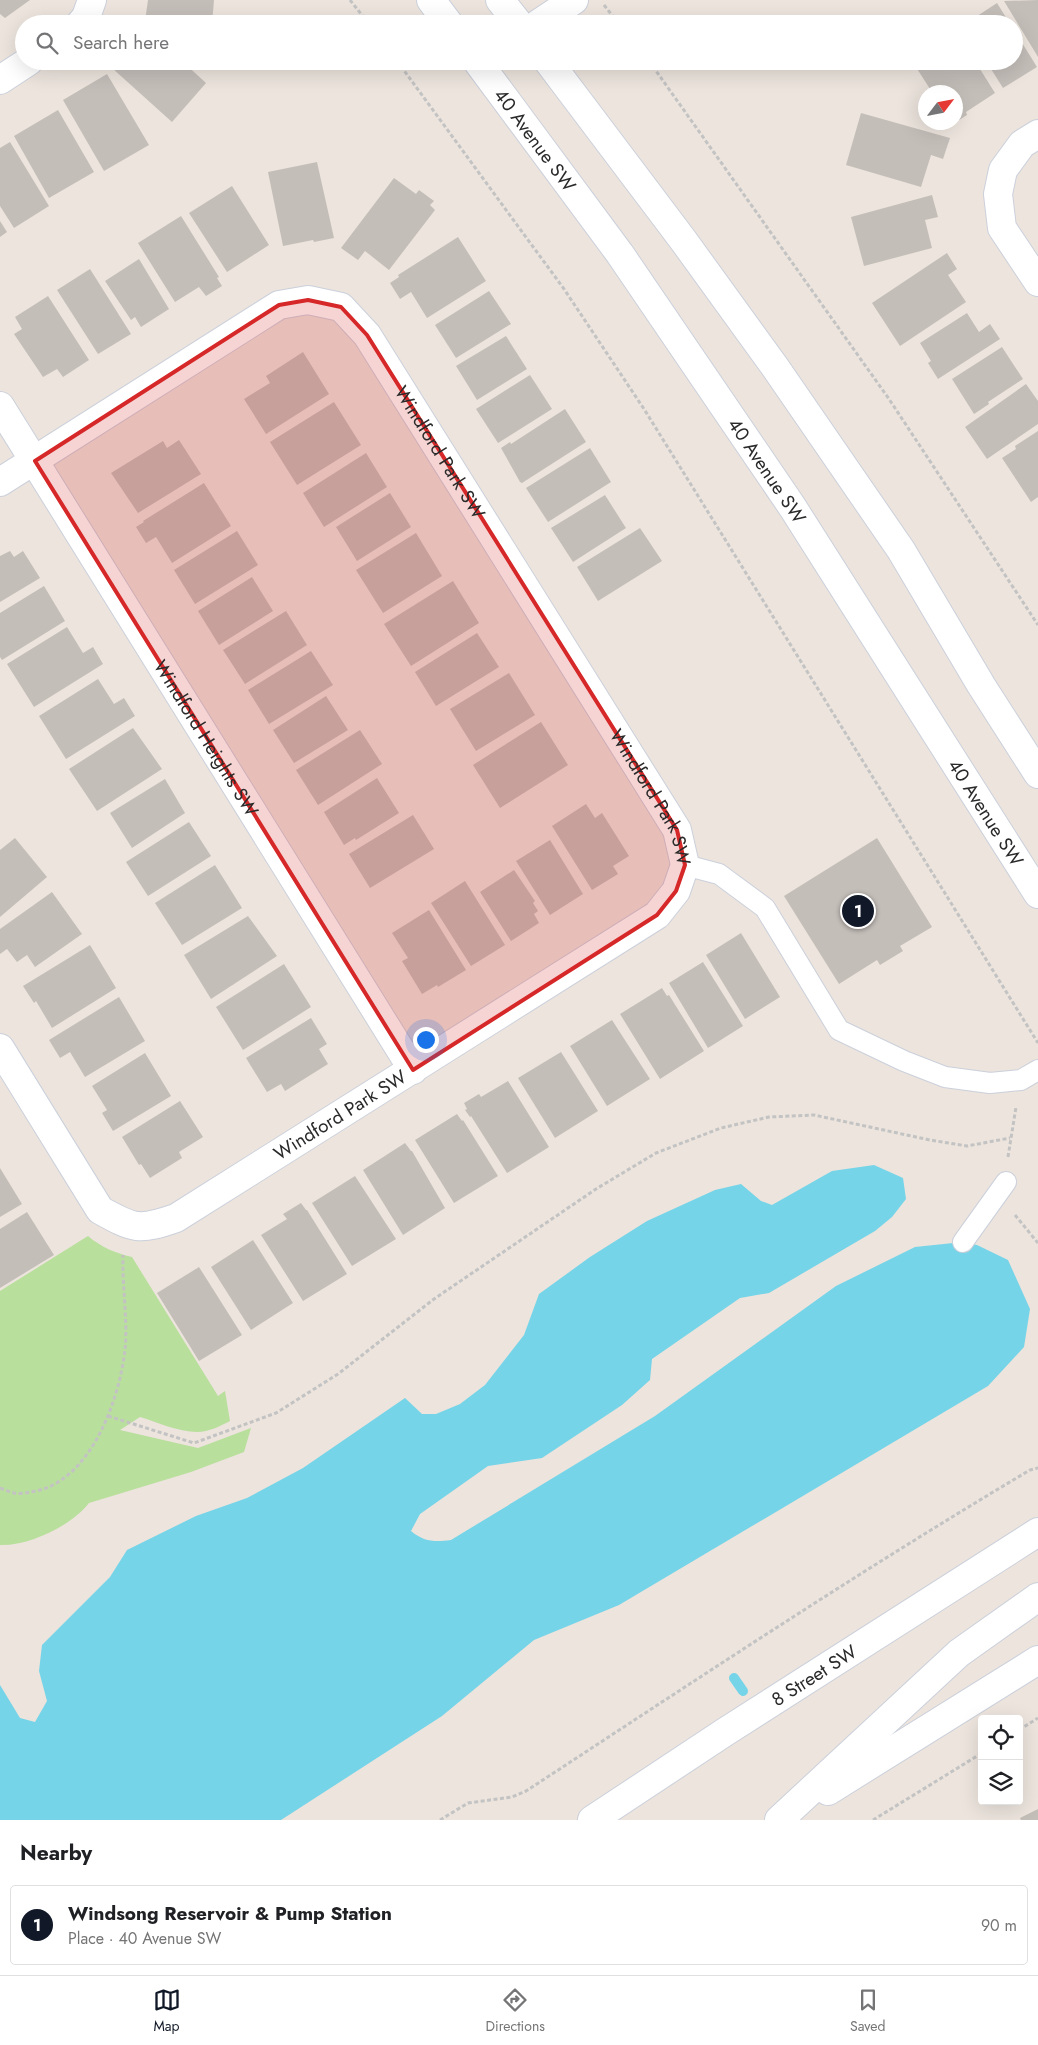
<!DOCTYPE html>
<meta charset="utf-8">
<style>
body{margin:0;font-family:Jost,sans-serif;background:#f2f2f2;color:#202124}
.controls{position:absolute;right:15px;bottom:15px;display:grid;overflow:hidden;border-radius:5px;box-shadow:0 5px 20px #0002}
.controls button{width:45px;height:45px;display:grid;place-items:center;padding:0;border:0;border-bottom:1px solid #e0e0e0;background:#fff;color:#202124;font:25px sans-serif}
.compass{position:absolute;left:918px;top:85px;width:45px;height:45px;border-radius:50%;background:#fff;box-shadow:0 5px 20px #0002;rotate:58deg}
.you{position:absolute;left:425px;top:1039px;width:18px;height:18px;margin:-12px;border:4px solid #fff;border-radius:50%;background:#1a73e8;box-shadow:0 0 0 8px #1a73e833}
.badge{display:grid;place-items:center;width:32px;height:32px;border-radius:50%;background:#111827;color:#fff;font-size:16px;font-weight:700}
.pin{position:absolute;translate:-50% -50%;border:2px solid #fff;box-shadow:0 1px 5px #0006}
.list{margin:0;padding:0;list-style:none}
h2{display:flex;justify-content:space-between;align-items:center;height:65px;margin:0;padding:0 20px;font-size:21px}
h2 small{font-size:16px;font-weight:400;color:#757577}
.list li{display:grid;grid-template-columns:32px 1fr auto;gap:15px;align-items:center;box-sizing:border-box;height:80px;margin:0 10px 10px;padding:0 10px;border:1px solid #e0e0e0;border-radius:5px}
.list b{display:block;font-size:19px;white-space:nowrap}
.list p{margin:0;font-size:16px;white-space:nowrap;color:#757577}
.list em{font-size:16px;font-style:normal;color:#757577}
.icon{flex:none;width:28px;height:28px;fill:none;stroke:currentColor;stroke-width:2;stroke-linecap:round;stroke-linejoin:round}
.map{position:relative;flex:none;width:1038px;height:1820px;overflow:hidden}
.search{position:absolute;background:#fff;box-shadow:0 5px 20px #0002;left:15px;right:15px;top:15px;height:55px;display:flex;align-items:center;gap:12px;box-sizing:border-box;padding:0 18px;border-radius:28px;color:#757577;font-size:19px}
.sheet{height:155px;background:#fff}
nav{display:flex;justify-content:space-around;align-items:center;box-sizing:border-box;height:70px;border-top:1px solid #e0e0e0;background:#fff;font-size:14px;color:#757577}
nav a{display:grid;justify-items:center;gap:2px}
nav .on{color:#111827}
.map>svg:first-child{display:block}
.green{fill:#b9df9c}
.water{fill:#75d4e8}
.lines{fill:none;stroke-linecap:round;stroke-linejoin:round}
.stream{stroke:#75d4e8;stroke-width:10}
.building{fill:#c4beb9}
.service-casing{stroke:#cbd0db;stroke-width:22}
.minor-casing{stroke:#cbd0db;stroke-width:30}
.secondary-casing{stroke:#cbd0db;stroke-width:30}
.path{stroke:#c3c3c3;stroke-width:3;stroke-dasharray:4 2.5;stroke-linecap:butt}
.service{stroke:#fff;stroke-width:20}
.minor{stroke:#fff;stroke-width:28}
.secondary{stroke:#fff;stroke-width:28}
.marked{fill:#d62828;fill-opacity:0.2;stroke:#d62828;stroke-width:4;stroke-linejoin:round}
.labels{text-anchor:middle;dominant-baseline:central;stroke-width:4;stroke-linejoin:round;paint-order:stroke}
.street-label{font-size:19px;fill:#2a2a2a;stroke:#fff}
</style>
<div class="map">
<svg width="1038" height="1820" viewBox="0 0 1038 1820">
<rect width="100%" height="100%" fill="#ece4dd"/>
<!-- green -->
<path class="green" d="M 88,1236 C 101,1247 115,1253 132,1257 L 218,1396 L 225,1391 L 230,1421 C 220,1426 209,1432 197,1432 C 178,1432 157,1422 140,1417 L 120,1430 L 198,1448 L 251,1428 L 244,1452 L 191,1472 L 89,1503 C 71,1526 29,1546 0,1545 L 0,1291 Z"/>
<!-- water -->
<path class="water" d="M 874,1165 L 903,1178 L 906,1199 L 892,1217 L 875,1231 L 769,1293 L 740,1298 L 652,1359 L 650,1380 L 622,1405 L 542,1458 L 488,1466 L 420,1514 L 411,1531 C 424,1542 435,1542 451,1540 L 655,1416 L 836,1286 L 915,1247 L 963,1242 L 977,1245 L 1008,1260 L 1030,1309 L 1024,1347 L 988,1386 L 619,1605 L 534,1640 L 442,1716 L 281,1820 L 0,1820 L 0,1685 L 20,1718 L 35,1722 L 47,1701 L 39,1671 L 42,1645 L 110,1577 L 127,1550 L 196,1516 L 247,1498 L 303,1468 L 405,1398 L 422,1414 L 436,1414 L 460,1404 L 485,1385 L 524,1335 L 539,1294 L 590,1257 L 647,1221 L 715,1190 L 741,1184 L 761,1201 L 772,1205 L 832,1171 Z"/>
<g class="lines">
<!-- stream -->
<path class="stream" d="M 734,1678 L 743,1691"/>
</g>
<!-- building -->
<g class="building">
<path d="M 0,0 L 30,0 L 5,18 L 0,14 Z"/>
<path d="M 148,0 L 214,0 L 212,24 L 173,24 L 145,21 Z"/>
<path d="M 1038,0 L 1038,57 L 1004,1 Z"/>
<path d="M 997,3 L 1010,24 L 965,24 Z"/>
<path d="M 1014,30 L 1037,67 L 1003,88 L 986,61 L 1014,61 Z"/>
<path d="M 118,61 L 182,61 L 206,83 L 172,122 L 112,68 Z"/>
<path d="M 912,61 L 975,61 L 995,93 L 966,112 L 967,115 L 956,122 L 956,92 L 932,92 Z"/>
<path d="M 107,74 L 149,145 L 104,171 L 63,100 Z"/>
<path d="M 58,110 L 94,172 L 49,198 L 14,136 Z"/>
<path d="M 861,113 L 950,138 L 943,159 L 931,155 L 921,187 L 846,165 Z"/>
<path d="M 10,142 L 49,206 L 14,228 L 0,206 L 0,148 Z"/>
<path d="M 317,162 L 334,238 L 314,242 L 313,240 L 283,246 L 268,172 Z"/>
<path d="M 394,178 L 416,194 L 419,190 L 434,201 L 430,205 L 435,210 L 389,270 L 365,251 L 358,260 L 341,248 Z"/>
<path d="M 232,186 L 269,245 L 227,272 L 189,213 Z"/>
<path d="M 932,195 L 938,217 L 925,220 L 932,248 L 864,266 L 851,217 Z"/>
<path d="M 181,216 L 219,277 L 217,278 L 222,286 L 206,296 L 199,287 L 175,302 L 138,243 Z"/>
<path d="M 0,221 L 7,232 L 0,237 Z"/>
<path d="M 458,237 L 486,281 L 427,318 L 411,292 L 400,299 L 390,283 L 399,277 L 398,275 Z"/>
<path d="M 947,253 L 957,269 L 948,275 L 966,302 L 900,346 L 872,303 Z"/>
<path d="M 139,259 L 169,309 L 141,327 L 135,317 L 131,320 L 105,281 Z"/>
<path d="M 90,269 L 131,334 L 98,354 L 57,290 Z"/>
<path d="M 489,291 L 511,324 L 456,358 L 435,325 Z"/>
<path d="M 48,296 L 89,360 L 63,377 L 57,369 L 43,377 L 14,334 L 22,329 L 15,317 Z"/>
<path d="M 967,313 L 979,332 L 990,324 L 1000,339 L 938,379 L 928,363 L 931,361 L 920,343 Z"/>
<path d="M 506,336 L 527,369 L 477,400 L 456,366 Z"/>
<path d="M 1002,347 L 1023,379 L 988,402 L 989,404 L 974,414 L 952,379 Z"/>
<path d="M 303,352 L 329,394 L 266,434 L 244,399 L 270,383 L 266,376 Z"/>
<path d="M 530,375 L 552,409 L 498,443 L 476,409 Z"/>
<path d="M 1026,384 L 1038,401 L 1038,424 L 987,459 L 965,427 Z"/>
<path d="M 334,402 L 361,445 L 297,485 L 270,442 Z"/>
<path d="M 565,409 L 586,442 L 522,483 L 520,482 L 501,448 L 510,442 L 511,444 Z"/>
<path d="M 1038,431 L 1038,497 L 1031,502 L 1002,458 L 1016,449 L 1015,446 Z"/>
<path d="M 179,440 L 201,474 L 138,513 L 111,473 L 163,441 L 167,448 Z"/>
<path d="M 590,448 L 611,482 L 548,522 L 526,488 Z"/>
<path d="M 366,453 L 387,487 L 324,527 L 303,493 Z"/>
<path d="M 204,483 L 231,526 L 172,563 L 156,537 L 146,543 L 136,527 L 144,522 L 143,521 Z"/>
<path d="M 390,493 L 411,527 L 357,561 L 336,527 Z"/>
<path d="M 605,495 L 626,528 L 573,562 L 551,528 Z"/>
<path d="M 640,528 L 662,561 L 598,601 L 577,567 Z"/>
<path d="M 237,531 L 258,565 L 195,604 L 174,570 Z"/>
<path d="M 416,533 L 442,576 L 383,613 L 356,570 Z"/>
<path d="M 10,551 L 14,557 L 23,551 L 40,578 L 0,602 L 0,556 Z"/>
<path d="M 252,577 L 273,611 L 219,645 L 198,611 Z"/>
<path d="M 453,581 L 479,623 L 411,666 L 384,624 Z"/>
<path d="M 44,586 L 65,621 L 2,660 L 0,657 L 0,613 Z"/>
<path d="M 286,611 L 307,645 L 245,684 L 223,650 Z"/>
<path d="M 67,627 L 83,653 L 93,647 L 103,664 L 34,707 L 7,664 Z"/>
<path d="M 477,633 L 499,667 L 436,706 L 415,672 Z"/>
<path d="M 311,651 L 333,685 L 269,724 L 248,690 Z"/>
<path d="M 509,673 L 535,715 L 476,751 L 450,709 Z"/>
<path d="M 98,679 L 114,704 L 124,698 L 135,716 L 66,759 L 39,716 Z"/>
<path d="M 326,696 L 348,730 L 294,763 L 273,730 Z"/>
<path d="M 541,722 L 568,765 L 500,808 L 473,765 Z"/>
<path d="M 133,728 L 162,769 L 97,811 L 69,769 Z"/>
<path d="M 360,730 L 382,764 L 318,805 L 296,770 Z"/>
<path d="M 377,778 L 399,813 L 356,840 L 355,838 L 344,845 L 324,812 Z"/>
<path d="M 165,779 L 185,813 L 132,848 L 110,813 Z"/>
<path d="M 586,804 L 595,818 L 602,813 L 629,856 L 613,866 L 618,874 L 592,890 L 552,826 Z"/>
<path d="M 413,815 L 434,849 L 370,888 L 349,854 Z"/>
<path d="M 189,822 L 211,856 L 148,896 L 126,862 Z"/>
<path d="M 15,838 L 47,877 L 0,917 L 0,850 Z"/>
<path d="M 877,838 L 932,927 L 900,946 L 903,951 L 880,965 L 877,960 L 839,984 L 784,896 Z"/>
<path d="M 550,840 L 583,894 L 550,915 L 516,861 Z"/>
<path d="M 215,865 L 242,908 L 182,945 L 155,903 Z"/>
<path d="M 514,870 L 535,901 L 533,903 L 538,911 L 534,914 L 539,923 L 511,941 L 480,892 Z"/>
<path d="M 465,881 L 505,945 L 471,966 L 431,903 Z"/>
<path d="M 52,892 L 82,934 L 35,967 L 27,955 L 17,962 L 7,949 L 0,954 L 0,929 Z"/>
<path d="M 429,910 L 466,970 L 438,987 L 437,985 L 422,994 L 402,961 L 408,958 L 392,933 Z"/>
<path d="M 248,916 L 277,956 L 211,999 L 184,955 Z"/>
<path d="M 741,933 L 780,997 L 745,1019 L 706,955 Z"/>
<path d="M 90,945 L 116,988 L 52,1028 L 36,1001 L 34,1003 L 23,986 Z"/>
<path d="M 703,962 L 743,1026 L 708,1048 L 669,983 Z"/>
<path d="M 284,964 L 311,1007 L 243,1050 L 216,1007 Z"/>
<path d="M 662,988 L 667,996 L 669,995 L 704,1051 L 660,1079 L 620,1014 Z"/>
<path d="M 119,997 L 145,1041 L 85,1077 L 70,1052 L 60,1058 L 49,1040 Z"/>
<path d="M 311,1018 L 327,1044 L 319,1049 L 328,1064 L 285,1091 L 281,1084 L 267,1092 L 246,1058 Z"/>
<path d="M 612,1020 L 650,1079 L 607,1106 L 570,1046 Z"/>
<path d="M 561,1052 L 598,1111 L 555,1138 L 518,1078 Z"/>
<path d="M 145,1053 L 171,1096 L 113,1131 L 102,1113 L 107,1110 L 92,1086 Z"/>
<path d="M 508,1081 L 549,1147 L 507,1173 L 471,1116 L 470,1117 L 465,1110 L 467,1109 L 464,1103 L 479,1094 L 481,1097 Z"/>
<path d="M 180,1101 L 203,1137 L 179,1152 L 182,1158 L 150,1178 L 141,1164 L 139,1165 L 122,1137 Z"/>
<path d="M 457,1114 L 462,1121 L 463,1120 L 498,1176 L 454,1203 L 415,1140 Z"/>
<path d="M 405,1143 L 411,1151 L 412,1151 L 445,1208 L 403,1235 L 363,1170 Z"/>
<path d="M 0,1168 L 22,1204 L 0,1217 Z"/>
<path d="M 355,1176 L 396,1239 L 352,1266 L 312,1203 Z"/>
<path d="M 301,1203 L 306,1210 L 307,1210 L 347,1274 L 303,1301 L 261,1235 L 287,1219 L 283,1214 Z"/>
<path d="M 27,1212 L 54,1255 L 0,1288 L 0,1229 Z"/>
<path d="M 253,1240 L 293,1303 L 251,1330 L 211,1267 Z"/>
<path d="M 199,1267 L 242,1335 L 199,1361 L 157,1293 Z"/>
<path d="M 1038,1809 L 1038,1820 L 1021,1820 L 1020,1818 Z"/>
</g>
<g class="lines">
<!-- service casing -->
<g class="service-casing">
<g id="service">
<path d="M 685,865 L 719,874 L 765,908 L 839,1030 L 904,1061 L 945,1077 L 990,1083 L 1021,1080 L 1038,1070"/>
<path d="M 963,1242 L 1006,1182"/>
</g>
</g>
<!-- minor casing -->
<g class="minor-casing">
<g id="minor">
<path d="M 80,24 L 86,17 L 92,0"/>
<path d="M 538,24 L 574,0"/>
<path d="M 0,80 L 29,61"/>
<path d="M 1038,134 L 1022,144 L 1003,170 L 998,194 L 1002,228 L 1038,282"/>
<path id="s1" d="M 0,406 L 413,1070"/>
<path id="s2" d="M 0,482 L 279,305 L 308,300 L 341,307 L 367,335 L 677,830 L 685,865 L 676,891 L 657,915 L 176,1218 C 139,1231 134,1229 100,1210 L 0,1048"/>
</g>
</g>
<!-- secondary casing -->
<g class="secondary-casing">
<g id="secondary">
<path d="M 431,0 L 449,24"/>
<path d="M 500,0 L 519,24"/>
<path id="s3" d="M 477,61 L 620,254 L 793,508 L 1038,894"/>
<path d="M 548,61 L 683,240 L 775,367 L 901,550 L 981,685 L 1038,774"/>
<path d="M 828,1791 L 1038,1660"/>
<path id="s4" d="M 592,1820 L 725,1732 L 1038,1532"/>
<path d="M 779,1820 L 959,1653 L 1038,1597"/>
</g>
</g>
<!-- path -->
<g class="path">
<path d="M 350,0 L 369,24"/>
<path d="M 604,5 L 619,24"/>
<path d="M 397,61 L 564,289 L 644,409 L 1038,1043"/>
<path d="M 649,61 L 889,399 L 1038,625"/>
<path d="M 1008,1157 L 1016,1107"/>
<path d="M 1015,1215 L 1038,1243"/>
<path d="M 108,1416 L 194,1443 L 276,1413 L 338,1374 L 434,1299 L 596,1189 L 656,1153 L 721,1128 L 769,1117 L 814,1115 L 930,1140 L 967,1146 L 1010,1138"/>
<path d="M 0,1488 C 5,1490 10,1492 14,1493 C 19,1494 25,1493 30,1492 C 89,1485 119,1402 125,1350 C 128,1321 122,1285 123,1255"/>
<path d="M 1019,1730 L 1038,1718"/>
<path d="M 440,1820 L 468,1803 L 512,1797 L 526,1791 C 693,1682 858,1572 1030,1470 L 1038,1468"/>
<path d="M 873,1820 L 982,1753"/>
</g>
<!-- service -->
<use href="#service" class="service"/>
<!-- minor -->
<use href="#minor" class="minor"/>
<!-- secondary -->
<use href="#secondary" class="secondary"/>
</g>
<!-- marked area -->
<path class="marked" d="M 308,300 L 341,307 L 367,335 L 677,830 L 685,865 L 676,891 L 657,915 L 413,1070 L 35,461 L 279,305 Z"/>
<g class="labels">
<!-- street labels -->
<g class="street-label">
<text stroke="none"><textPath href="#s3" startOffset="98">40 Avenue SW</textPath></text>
<text stroke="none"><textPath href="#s2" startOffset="570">Windford Park SW</textPath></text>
<text stroke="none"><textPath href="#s3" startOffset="502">40 Avenue SW</textPath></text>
<text stroke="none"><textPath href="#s1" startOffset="391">Windford Heights SW</textPath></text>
<text stroke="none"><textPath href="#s2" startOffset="975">Windford Park SW</textPath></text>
<text stroke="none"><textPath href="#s3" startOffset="908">40 Avenue SW</textPath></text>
<text transform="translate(340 1115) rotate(-32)">Windford Park SW</text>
<text stroke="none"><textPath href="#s4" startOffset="265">8 Street SW</textPath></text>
</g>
</g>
</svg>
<div class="controls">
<button><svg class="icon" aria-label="locate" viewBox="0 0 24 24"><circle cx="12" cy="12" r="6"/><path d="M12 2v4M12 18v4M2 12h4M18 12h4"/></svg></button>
<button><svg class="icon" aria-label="layers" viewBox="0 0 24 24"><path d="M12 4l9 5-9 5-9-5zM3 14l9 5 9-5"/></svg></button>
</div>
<svg class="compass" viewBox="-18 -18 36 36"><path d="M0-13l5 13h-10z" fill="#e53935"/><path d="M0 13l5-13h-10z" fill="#757577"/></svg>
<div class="you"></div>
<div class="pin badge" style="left:858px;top:911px">1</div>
<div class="search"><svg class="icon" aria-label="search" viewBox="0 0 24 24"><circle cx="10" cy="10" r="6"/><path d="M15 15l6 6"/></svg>Search here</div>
</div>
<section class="sheet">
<h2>Nearby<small></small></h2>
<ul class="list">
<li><span class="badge">1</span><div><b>Windsong Reservoir &amp; Pump Station</b><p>Place · 40 Avenue SW</p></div><em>90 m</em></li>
</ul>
</section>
<nav>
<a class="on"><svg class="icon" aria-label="map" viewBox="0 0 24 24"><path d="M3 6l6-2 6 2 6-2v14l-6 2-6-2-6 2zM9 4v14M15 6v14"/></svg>Map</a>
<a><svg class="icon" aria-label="directions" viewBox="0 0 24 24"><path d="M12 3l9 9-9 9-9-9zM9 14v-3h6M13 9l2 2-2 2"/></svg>Directions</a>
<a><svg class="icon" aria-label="saved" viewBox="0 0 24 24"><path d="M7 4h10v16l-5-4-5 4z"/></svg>Saved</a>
</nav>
